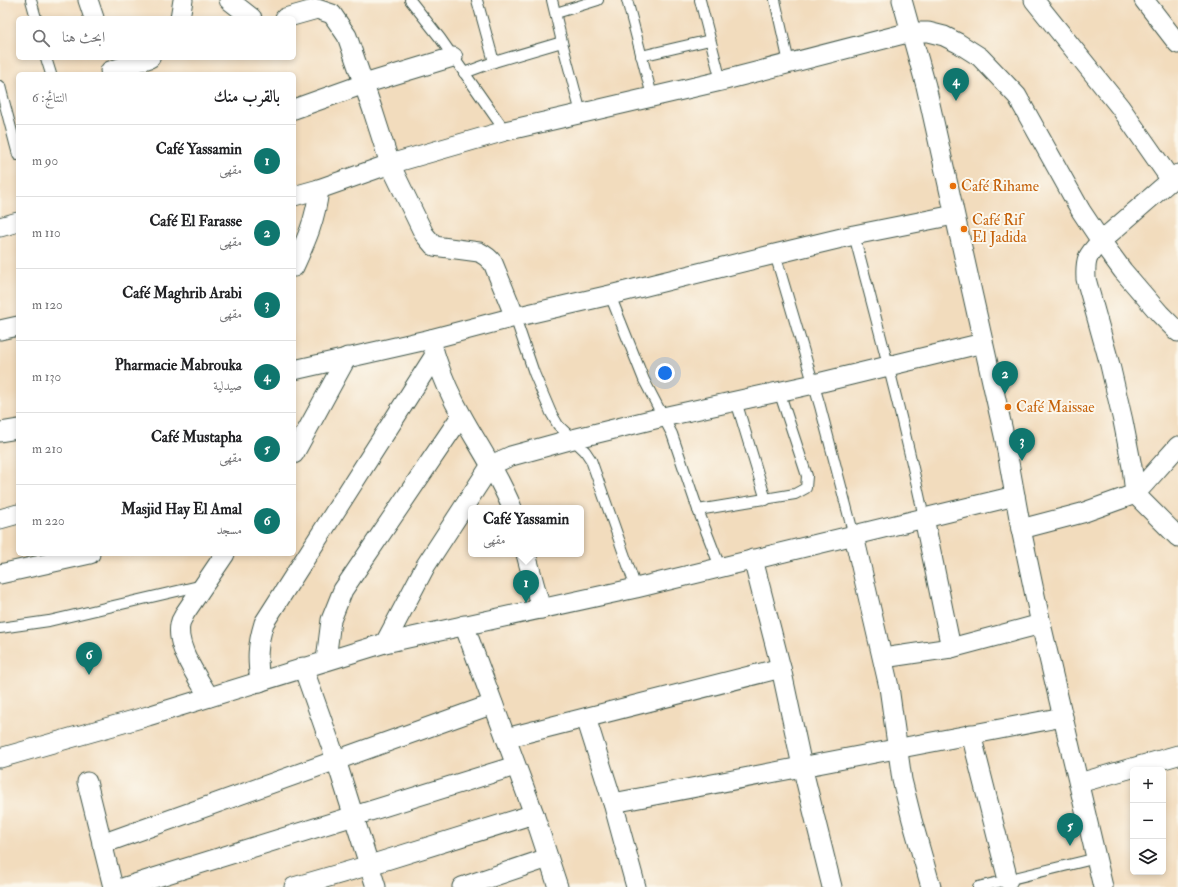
<!DOCTYPE html>
<html lang="ar">
<meta charset="utf-8">
<style>
body{margin:0;font-family:"IM FELL Double Pica",Amiri,serif;background:#f2f2f2;color:#202124;direction:rtl}
.controls{position:absolute;right:12px;bottom:12px;display:grid;overflow:hidden;border-radius:6px;box-shadow:0 2px 6px #0003}
.controls button{width:36px;height:36px;display:grid;place-items:center;padding:0;border:0;border-bottom:1px solid #e0e0e0;background:#fff;color:#202124;font:20px sans-serif}
.you{position:absolute;left:665px;top:373px;width:14px;height:14px;margin:-10px;border:3px solid #fff;border-radius:50%;background:#1a73e8;box-shadow:0 0 0 6px #1a73e833}
.badge{display:grid;place-items:center;width:26px;height:26px;border-radius:50%;background:#0f766e;color:#fff;font-size:13px;font-weight:700}
.pin{position:absolute;translate:-50% -33px;filter:drop-shadow(0 1px 2px #0008)}
.pin::after{content:'';position:absolute;top:21px;width:14px;height:12px;background:inherit;clip-path:polygon(0 0,100% 0,50% 100%)}
.popup{position:absolute;left:468px;top:505px;width:116px;height:52px;box-sizing:border-box;display:grid;place-content:center;border-radius:6px;background:#fff;filter:drop-shadow(0 1px 3px #0005);font-size:13px;white-space:nowrap;color:#757577}
.popup b{font-size:15px;color:#202124}
.popup::after{content:'';position:absolute;left:50%;top:100%;margin-left:-8px;border:8px solid transparent;border-top-color:#fff}
.list{margin:0;padding:0;list-style:none}
h2{display:flex;justify-content:space-between;align-items:center;height:52px;margin:0;padding:0 16px;font-size:17px}
h2 small{font-size:13px;font-weight:400;color:#757577}
.list li{display:grid;grid-template-columns:26px 1fr auto;gap:12px;align-items:center;box-sizing:border-box;height:72px;padding:0 16px;border-top:1px solid #e0e0e0}
.list b{display:block;font-size:15px;white-space:nowrap}
.list p{margin:0;font-size:13px;white-space:nowrap;color:#757577}
.list em{font-size:13px;font-style:normal;color:#757577}
.icon{flex:none;width:22px;height:22px;fill:none;stroke:currentColor;stroke-width:2;stroke-linecap:round;stroke-linejoin:round}
.map{position:relative;flex:none;width:1178px;height:887px;overflow:hidden;direction:ltr}
.search{position:absolute;background:#fff;box-shadow:0 2px 6px #0003;left:16px;top:16px;width:280px;height:44px;display:flex;align-items:center;gap:10px;box-sizing:border-box;padding:0 14px;border-radius:6px;color:#757577;font-size:15px}
.panel{position:absolute;background:#fff;box-shadow:0 2px 6px #0003;left:16px;top:72px;width:280px;height:484px;border-radius:6px;direction:rtl}
.map>svg:first-child{display:block}
.lines{fill:none;stroke-linecap:round;stroke-linejoin:round}
.lane-casing{stroke:#3f5549;stroke-width:12}
.street-casing{stroke:#3f5549;stroke-width:21}
.lane{stroke:#fff;stroke-width:10}
.street{stroke:#fff;stroke-width:19}
.food-dot{fill:#e8710a;stroke:#fbf7ec;stroke-width:1.5}
.labels{text-anchor:middle;dominant-baseline:central;stroke-width:4;stroke-linejoin:round;paint-order:stroke}
.food-label{font-size:15px;fill:#c56008;stroke:#fbf7ec;text-anchor:start}
</style>
<div class="map">
<svg width="1178" height="887" viewBox="0 0 1178 887">
<rect width="100%" height="100%" fill="#fbf7ec"/>
<filter id="ink" filterUnits="userSpaceOnUse"><feTurbulence type="fractalNoise" baseFrequency=".025" numOctaves="2"/><feDisplacementMap in="SourceGraphic" scale="8" xChannelSelector="R" yChannelSelector="G"/><feConvolveMatrix kernelMatrix="1 2 1 2 8 2 1 2 1" color-interpolation-filters="sRGB"/></filter>
<filter id="wash" filterUnits="userSpaceOnUse"><feTurbulence type="fractalNoise" baseFrequency=".012" numOctaves="4" result="noise"/><feDisplacementMap in="SourceGraphic" scale="16" xChannelSelector="R" yChannelSelector="G"/><feGaussianBlur stdDeviation="0.9" result="paint"/><feColorMatrix in="noise" values="0 0 0 0 0 0 0 0 0 0 0 0 0 0 0 0 0 1.4 0 .05"/><feComposite in="paint" operator="in"/></filter>
<g filter="url(#wash)">
<rect width="100%" height="100%" fill="#f2dcbd"/>
</g>
<g filter="url(#ink)">
<g class="lines">
<!-- lane casing -->
<g class="lane-casing">
<g id="lane">
<path d="M 31,0 L 36,18"/>
<path d="M 410,0 L 440,38 L 505,131"/>
<path d="M 477,0 L 494,62"/>
<path d="M 552,0 L 562,42 L 581,113"/>
<path d="M 627,0 L 652,96"/>
<path d="M 700,0 L 721,81"/>
<path d="M 775,0 L 789,63"/>
<path d="M 556,13 L 598,0"/>
<path d="M 641,56 L 710,40"/>
<path d="M 46,58 L 51,74"/>
<path d="M 464,73 L 494,62 L 562,42"/>
<path d="M 0,86 L 18,155"/>
<path d="M 854,235 C 879,329 904,423 924,518"/>
<path d="M 775,254 L 820,406 L 854,536"/>
<path d="M 610,295 L 644,380 L 672,434 L 698,510 L 720,567"/>
<path d="M 515,317 L 534,373 L 551,413 L 558,425 L 585,451 L 591,460 L 636,588"/>
<path d="M 736,401 L 766,500"/>
<path d="M 698,510 L 795,494 L 806,488 L 807,476 L 779,391"/>
<path d="M 0,628 L 49,621 L 203,585"/>
<path d="M 978,887 L 1097,858"/>
</g>
</g>
<!-- street casing -->
<g class="street-casing">
<g id="street">
<path d="M 88,0 L 94,18"/>
<path d="M 229,0 L 252,18"/>
<path d="M 902,0 L 926,86 L 1005,440 L 1021,529 L 1041,624 L 1103,887"/>
<path d="M 1034,0 L 1120,107 L 1171,180"/>
<path d="M 1144,0 L 1178,44"/>
<path d="M 180,18 L 183,0"/>
<path d="M 285,18 L 317,9 L 332,14 L 347,36 L 373,111 L 390,164 L 424,234 L 434,246 L 479,252 C 485,255 489,258 493,263 L 515,317"/>
<path d="M 110,71 L 150,58"/>
<path d="M 294,109 L 364,84 L 453,57"/>
<path d="M 1178,174 L 1101,241 C 1087,256 1085,258 1086,279 L 1110,365 L 1123,421 L 1132,467 L 1135,494 L 1178,537"/>
<path d="M 294,196 L 319,189 L 390,164 L 505,131 L 721,81 L 911,32 L 928,32 L 944,36 L 958,43 L 980,57 L 1000,78 L 1017,96 L 1081,211 L 1101,241 L 1123,271 L 1160,314 L 1178,332"/>
<path d="M 0,227 L 18,222"/>
<path d="M 294,267 C 306,241 316,219 319,189"/>
<path d="M 0,330 L 18,326"/>
<path d="M 435,355 C 442,376 451,397 462,416 C 479,447 499,475 512,508"/>
<path d="M 294,370 L 431,339 L 515,317 L 610,295 L 775,254 L 854,235 L 954,215"/>
<path d="M 0,432 L 18,429"/>
<path d="M 294,454 L 347,357"/>
<path d="M 924,518 L 951,648"/>
<path d="M 0,519 L 18,514"/>
<path d="M 1021,529 L 1082,513 L 1135,494 L 1146,482 L 1178,446"/>
<path d="M 854,536 L 889,687 L 902,780 L 912,820 L 931,887"/>
<path d="M 526,554 L 541,609"/>
<path d="M 753,559 L 781,668 L 802,766 L 832,887"/>
<path d="M 0,574 L 90,554"/>
<path d="M 464,625 L 534,814 L 558,887"/>
<path d="M 385,643 L 426,565 L 491,465 L 511,456 L 573,439 L 663,417 L 814,384 L 983,343"/>
<path d="M 883,658 L 951,648 L 1041,624"/>
<path d="M 326,660 L 331,620 L 343,590 L 461,416"/>
<path d="M 303,667 L 336,760 L 376,887"/>
<path d="M 260,682 C 257,658 257,646 264,623 L 435,355 L 431,339"/>
<path d="M 209,697 C 198,678 173,644 181,621 C 182,619 184,616 185,613 L 225,554"/>
<path d="M 586,718 L 613,803 L 636,887"/>
<path d="M 971,734 L 1008,880"/>
<path d="M 506,738 L 781,668"/>
<path d="M 0,758 L 148,716 L 385,643 L 636,588 L 1015,496"/>
<path d="M 87,782 L 113,887"/>
<path d="M 1079,783 L 1178,755"/>
<path d="M 613,803 L 1063,717"/>
<path d="M 102,844 L 493,704"/>
<path d="M 125,887 L 515,766"/>
<path d="M 294,887 L 370,865 L 534,814"/>
<path d="M 462,887 L 548,858"/>
</g>
</g>
<!-- lane -->
<use href="#lane" class="lane"/>
<!-- street -->
<use href="#street" class="street"/>
</g>
</g>
<!-- markers -->
<g class="food-dot">
<circle cx="953" cy="186" r="4"/>
<circle cx="964" cy="229" r="4"/>
<circle cx="1008" cy="407" r="4"/>
</g>
<g class="labels">
<!-- food labels -->
<g class="food-label">
<text x="961" y="186">Café Rihame</text>
<text x="972" y="220">Café Rif<tspan x="972" dy="17">El Jadida</tspan></text>
<text x="1016" y="407">Café Maissae</text>
</g>
</g>
</svg>
<div class="controls">
<button>+</button>
<button>−</button>
<button><svg class="icon" aria-label="layers" viewBox="0 0 24 24"><path d="M12 4l9 5-9 5-9-5zM3 14l9 5 9-5"/></svg></button>
</div>
<div class="you"></div>
<div class="pin badge" style="left:526px;top:603px">1</div>
<div class="popup"><b>Café Yassamin</b>مقهى</div>
<div class="pin badge" style="left:1005px;top:394px">2</div>
<div class="pin badge" style="left:1022px;top:461px">3</div>
<div class="pin badge" style="left:956px;top:101px">4</div>
<div class="pin badge" style="left:1070px;top:846px">5</div>
<div class="pin badge" style="left:89px;top:675px">6</div>
<div class="search"><svg class="icon" aria-label="search" viewBox="0 0 24 24"><circle cx="10" cy="10" r="6"/><path d="M15 15l6 6"/></svg>ابحث هنا</div>
<section class="panel">
<h2>بالقرب منك<small>النتائج: 6</small></h2>
<ul class="list">
<li><span class="badge">1</span><div><b>Café Yassamin</b><p>مقهى</p></div><em>90 m</em></li>
<li><span class="badge">2</span><div><b>Café El Farasse</b><p>مقهى</p></div><em>110 m</em></li>
<li><span class="badge">3</span><div><b>Café Maghrib Arabi</b><p>مقهى</p></div><em>120 m</em></li>
<li><span class="badge">4</span><div><b>Pharmacie Mabrouka</b><p>صيدلية</p></div><em>130 m</em></li>
<li><span class="badge">5</span><div><b>Café Mustapha</b><p>مقهى</p></div><em>210 m</em></li>
<li><span class="badge">6</span><div><b>Masjid Hay El Amal</b><p>مسجد</p></div><em>220 m</em></li>
</ul>
</section>
</div>
